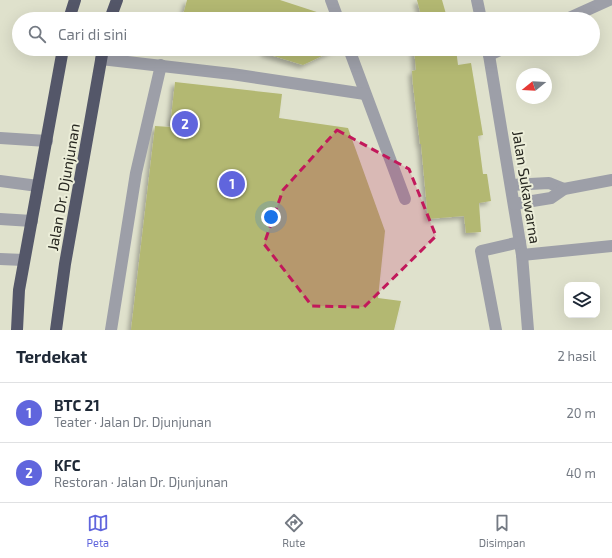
<!DOCTYPE html>
<html lang="id">
<meta charset="utf-8">
<style>
body{margin:0;font-family:"Exo 2",sans-serif;background:#f6f6f7;color:#1f2937}
.controls{position:absolute;right:12px;bottom:12px;display:grid;overflow:hidden;border-radius:8px;box-shadow:0 4px 16px #0002}
.controls button{width:36px;height:36px;display:grid;place-items:center;padding:0;border:0;border-bottom:1px solid #e0e1e3;background:#fff;color:#1f2937;font:20px sans-serif}
.compass{position:absolute;left:516px;top:68px;width:36px;height:36px;border-radius:50%;background:#fff;box-shadow:0 4px 16px #0002;rotate:252deg}
.you{position:absolute;left:271px;top:217px;width:14px;height:14px;margin:-10px;border:3px solid #fff;border-radius:50%;background:#1a73e8;box-shadow:0 0 0 6px #1a73e833}
.badge{display:grid;place-items:center;width:26px;height:26px;border-radius:50%;background:#6065dd;color:#fff;font-size:13px;font-weight:700}
.pin{position:absolute;translate:-50% -50%;border:2px solid #fff;box-shadow:0 1px 4px #0006}
.list{margin:0;padding:0;list-style:none}
h2{display:flex;justify-content:space-between;align-items:center;height:52px;margin:0;padding:0 16px;font-size:17px}
h2 small{font-size:13px;font-weight:400;color:#747a83}
.list li{display:grid;grid-template-columns:26px 1fr auto;gap:12px;align-items:center;box-sizing:border-box;height:60px;padding:0 16px;border-top:1px solid #e0e1e3}
.list b{display:block;font-size:15px;white-space:nowrap}
.list p{margin:0;font-size:13px;white-space:nowrap;color:#747a83}
.list em{font-size:13px;font-style:normal;color:#747a83}
.icon{flex:none;width:22px;height:22px;fill:none;stroke:currentColor;stroke-width:2;stroke-linecap:round;stroke-linejoin:round}
.map{position:relative;flex:none;width:612px;height:330px;overflow:hidden}
.search{position:absolute;background:#fff;box-shadow:0 4px 16px #0002;left:12px;right:12px;top:12px;height:44px;display:flex;align-items:center;gap:10px;box-sizing:border-box;padding:0 14px;border-radius:22px;color:#747a83;font-size:15px}
.sheet{height:172px;background:#fff}
nav{display:flex;justify-content:space-around;align-items:center;box-sizing:border-box;height:56px;border-top:1px solid #e0e1e3;background:#fff;font-size:11px;color:#747a83}
nav a{display:grid;justify-items:center;gap:2px}
nav .on{color:#6065dd}
.map>svg:first-child{display:block}
.building{fill:#b3b872;filter:url(#shadow)}
.lines{fill:none;stroke-linecap:round;stroke-linejoin:round}
.minor{stroke:#9d9fa8;stroke-width:12}
.highway{stroke:#545769;stroke-width:12}
.marked{fill:#c2185b;fill-opacity:0.2;stroke:#c2185b;stroke-width:3;stroke-dasharray:8 5;stroke-linejoin:round}
.labels{text-anchor:middle;dominant-baseline:central;stroke-width:4;stroke-linejoin:round;paint-order:stroke}
.street-label{font-size:15px;fill:#26261f;stroke:#eceed9}
</style>
<div class="map">
<svg width="612" height="330" viewBox="0 0 612 330">
<defs>
<filter id="shadow"><feDropShadow dx="-3.5" dy="3.5" stdDeviation="2" flood-color="#0004"/></filter>
</defs>
<rect width="100%" height="100%" fill="#dfe1cc"/>
<!-- building -->
<g class="building">
<path d="M 187,0 L 280,0 L 329,16 L 329,19 L 182,19 Z"/>
<path d="M 417,0 L 442,0 L 446,14 L 422,19 Z"/>
<path d="M 265,49 L 337,49 L 303,65 L 264,53 Z"/>
<path d="M 414,49 L 456,49 L 458,65 L 471,63 L 483,135 L 478,136 L 483,174 L 487,174 L 491,201 L 479,203 L 481,232 L 466,233 L 464,216 L 428,219 L 421,144 L 420,144 L 413,85 L 412,71 L 416,70 Z"/>
<path d="M 175,82 L 282,94 L 279,118 L 348,128 L 385,231 L 378,298 L 401,301 L 394,330 L 131,330 L 155,126 L 170,127 Z"/>
</g>
<g class="lines">
<!-- minor -->
<g class="minor">
<path d="M 331,0 L 338,19"/>
<path d="M 477,0 L 481,19"/>
<path d="M 567,19 L 609,0"/>
<path d="M 349,49 L 405,199"/>
<path d="M 488,49 L 522,255 L 528,330"/>
<path d="M 489,55 L 502,49"/>
<path d="M 101,59 L 232,74 L 365,94"/>
<path d="M 0,138 L 47,141"/>
<path d="M 0,181 L 38,186"/>
<path d="M 511,185 L 549,183 L 564,189"/>
<path d="M 514,204 L 551,198 L 564,189 L 612,180"/>
<path d="M 0,219 L 32,221"/>
<path d="M 522,255 L 612,246"/>
<path d="M 0,259 L 24,260"/>
<path d="M 111,330 L 136,173 L 161,65"/>
<path d="M 496,330 L 481,251 L 520,242"/>
</g>
<!-- highway -->
<g class="highway">
<path d="M 69,19 L 75,0"/>
<path d="M 110,19 L 117,0"/>
<path d="M 17,330 L 19,290 L 63,49"/>
<path d="M 56,330 L 65,264 L 103,49"/>
</g>
</g>
<!-- marked area -->
<path class="marked" d="M 337,130 L 409,169 L 436,236 L 364,307 L 312,306 L 264,244 L 283,190 Z"/>
<g class="labels">
<!-- street labels -->
<g class="street-label">
<text transform="translate(63 187) rotate(-80)">Jalan Dr. Djunjunan</text>
<text transform="translate(527 187) rotate(81)">Jalan Sukawarna</text>
</g>
</g>
</svg>
<div class="controls">
<button><svg class="icon" aria-label="layers" viewBox="0 0 24 24"><path d="M12 4l9 5-9 5-9-5zM3 14l9 5 9-5"/></svg></button>
</div>
<svg class="compass" viewBox="-18 -18 36 36"><path d="M0-13l5 13h-10z" fill="#e53935"/><path d="M0 13l5-13h-10z" fill="#747a83"/></svg>
<div class="you"></div>
<div class="pin badge" style="left:232px;top:184px">1</div>
<div class="pin badge" style="left:185px;top:124px">2</div>
<div class="search"><svg class="icon" aria-label="search" viewBox="0 0 24 24"><circle cx="10" cy="10" r="6"/><path d="M15 15l6 6"/></svg>Cari di sini</div>
</div>
<section class="sheet">
<h2>Terdekat<small>2 hasil</small></h2>
<ul class="list">
<li><span class="badge">1</span><div><b>BTC 21</b><p>Teater · Jalan Dr. Djunjunan</p></div><em>20 m</em></li>
<li><span class="badge">2</span><div><b>KFC</b><p>Restoran · Jalan Dr. Djunjunan</p></div><em>40 m</em></li>
</ul>
</section>
<nav>
<a class="on"><svg class="icon" aria-label="map" viewBox="0 0 24 24"><path d="M3 6l6-2 6 2 6-2v14l-6 2-6-2-6 2zM9 4v14M15 6v14"/></svg>Peta</a>
<a><svg class="icon" aria-label="directions" viewBox="0 0 24 24"><path d="M12 3l9 9-9 9-9-9zM9 14v-3h6M13 9l2 2-2 2"/></svg>Rute</a>
<a><svg class="icon" aria-label="saved" viewBox="0 0 24 24"><path d="M7 4h10v16l-5-4-5 4z"/></svg>Disimpan</a>
</nav>
